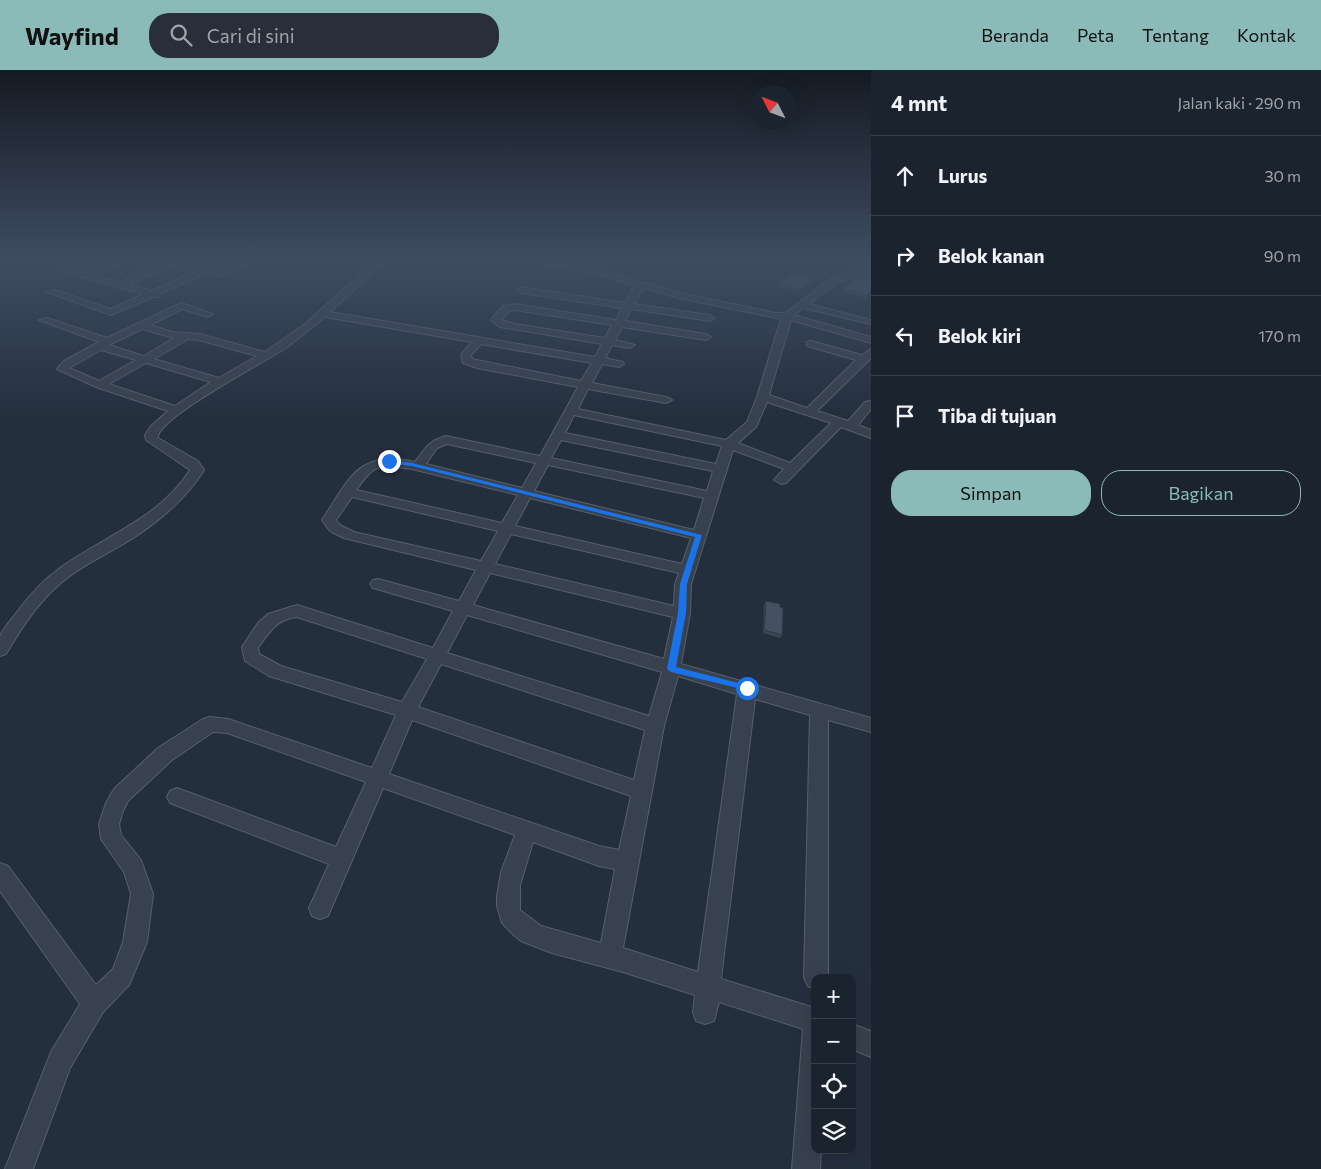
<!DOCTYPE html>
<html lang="id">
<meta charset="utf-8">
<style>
body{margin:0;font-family:Commissioner,sans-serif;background:#282f3a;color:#f1f3f6}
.controls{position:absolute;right:15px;bottom:15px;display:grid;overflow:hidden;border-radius:10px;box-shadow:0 5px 20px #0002}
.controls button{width:45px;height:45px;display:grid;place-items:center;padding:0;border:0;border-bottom:1px solid #39404a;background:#1b232e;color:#f1f3f6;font:25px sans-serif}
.compass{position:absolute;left:751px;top:15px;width:45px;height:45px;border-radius:50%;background:#1b232e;box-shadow:0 5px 20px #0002;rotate:312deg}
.stop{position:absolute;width:15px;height:15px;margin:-11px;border:4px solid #1a73e8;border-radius:50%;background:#fff}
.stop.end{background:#1a73e8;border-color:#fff;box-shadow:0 1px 5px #0008}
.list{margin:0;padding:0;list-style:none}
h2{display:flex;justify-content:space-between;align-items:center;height:65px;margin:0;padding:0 20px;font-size:21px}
h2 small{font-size:16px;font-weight:400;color:#a0a4aa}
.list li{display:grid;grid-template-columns:32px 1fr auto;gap:15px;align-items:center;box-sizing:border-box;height:80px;padding:0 20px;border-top:1px solid #39404a}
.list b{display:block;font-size:19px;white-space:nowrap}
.list em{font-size:16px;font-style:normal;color:#a0a4aa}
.actions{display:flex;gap:10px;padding:15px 20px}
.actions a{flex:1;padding:11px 0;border:1px solid #8bbbb9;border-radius:20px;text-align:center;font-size:18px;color:#8bbbb9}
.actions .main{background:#8bbbb9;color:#111}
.icon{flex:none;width:28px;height:28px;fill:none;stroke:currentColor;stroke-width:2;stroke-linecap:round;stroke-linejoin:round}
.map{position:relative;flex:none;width:871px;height:1099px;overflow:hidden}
header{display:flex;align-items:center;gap:30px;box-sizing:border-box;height:70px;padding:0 25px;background:#8bbbb9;color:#111}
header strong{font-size:24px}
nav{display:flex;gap:28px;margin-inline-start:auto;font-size:18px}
.search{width:350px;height:45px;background:#282f3a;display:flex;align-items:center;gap:12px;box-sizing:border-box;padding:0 18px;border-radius:20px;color:#a0a4aa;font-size:19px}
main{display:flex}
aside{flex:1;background:#1b232e}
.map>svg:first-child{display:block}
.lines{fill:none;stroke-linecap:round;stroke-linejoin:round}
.minor-casing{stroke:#565f6c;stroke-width:2}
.minor{fill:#38414e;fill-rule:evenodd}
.wall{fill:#3b4654}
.shaded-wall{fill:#303945}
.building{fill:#455162;stroke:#303945}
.route{fill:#1a73e8}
</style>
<header>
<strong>Wayfind</strong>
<div class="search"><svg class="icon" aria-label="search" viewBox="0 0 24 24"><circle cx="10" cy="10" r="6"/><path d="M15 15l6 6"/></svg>Cari di sini</div>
<nav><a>Beranda</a><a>Peta</a><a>Tentang</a><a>Kontak</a></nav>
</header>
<main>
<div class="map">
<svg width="871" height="1099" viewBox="0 0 871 1099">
<rect width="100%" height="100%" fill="#242f3e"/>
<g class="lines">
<!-- minor casing -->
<g class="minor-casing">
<g id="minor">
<path d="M 61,192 L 72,192 L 66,197 L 88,203 L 112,192 L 124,192 L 97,206 L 120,212 L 164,192 L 178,192 L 214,201 L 237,192 L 248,192 L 223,206 L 204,204 L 160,224 L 159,227 L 153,227 L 111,245 L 47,222 L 55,220 L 111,239 L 143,224 L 58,200 L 56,196 ZM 171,196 L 194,202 L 151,221 L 129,214 Z"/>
<path d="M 374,192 L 384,192 L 330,242 L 595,287 L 602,274 L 500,257 L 491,250 L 503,236 L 515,234 L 616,250 L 622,238 L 521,223 L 516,220 L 521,217 L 625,233 L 635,215 L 593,203 L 538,192 C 588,192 633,211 681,223 C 712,230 744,236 775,243 L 785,243 L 832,208 L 871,197 L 871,203 L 838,212 L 809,234 L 871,250 L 871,254 L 803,238 L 794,245 L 871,267 L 871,273 L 791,250 L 769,325 L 807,338 L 856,290 L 807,276 L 807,272 L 811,271 L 862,285 L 871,279 L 871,288 L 817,341 L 848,351 L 865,332 L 871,331 L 871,339 L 858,355 L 871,360 L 871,368 L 841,357 L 786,413 L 781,414 L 774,410 L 784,399 L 733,380 L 691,514 L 690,543 L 681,594 L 871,648 L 871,662 L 828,650 L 828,908 L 815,908 L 815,919 L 808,916 L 804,908 L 810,645 L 755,629 L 721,909 L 815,938 L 815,1080 L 821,1080 L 820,1099 L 792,1099 L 803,959 L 719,932 L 714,951 L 705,954 L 696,951 L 693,942 L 695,925 L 623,902 L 552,883 L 521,871 L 514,865 L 502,853 L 497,836 L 497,826 L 501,802 L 515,765 L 383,718 L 328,846 L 320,849 L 312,846 L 309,838 L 329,794 L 170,733 L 167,727 L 170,721 L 177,718 L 336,777 L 366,712 L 227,663 L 213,662 L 172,690 L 128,731 L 123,741 L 119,754 L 121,765 L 141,790 L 153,824 L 147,872 L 129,915 L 103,942 L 70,998 L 33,1099 L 5,1099 L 51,982 L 80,934 L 0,821 L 0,793 L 8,796 L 96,915 L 113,899 L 123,872 L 131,824 L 124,802 L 101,769 L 99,754 L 106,733 L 114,719 L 158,678 L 203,649 L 210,647 L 228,649 L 372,698 L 396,645 L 269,606 L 245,591 L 242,577 L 258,553 L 268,544 L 297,535 L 433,578 L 453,541 L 373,518 L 370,514 L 373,510 L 378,509 L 459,531 L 476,500 L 344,468 L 330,461 L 322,450 C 350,408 357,380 415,392 C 424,379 430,370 446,366 L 540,386 L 578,317 L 477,298 L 463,293 L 461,285 L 472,272 L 325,247 C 312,257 300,268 286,278 C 266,291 156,349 158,368 L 198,391 L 204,400 C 185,431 151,458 120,476 C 103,486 86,494 71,505 C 43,525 23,555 6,584 L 0,586 C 0,580 0,573 0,567 C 2,559 12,549 17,542 C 29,526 43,510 60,498 C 104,466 159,449 190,400 L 146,370 L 145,365 L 151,356 L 168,341 L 96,317 L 57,299 L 64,291 L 99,272 L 39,250 L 47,248 L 107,268 L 181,233 L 213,244 L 208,247 L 182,239 L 150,255 L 172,262 L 200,264 L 265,282 L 305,254 ZM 643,218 L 679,228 L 781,249 L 757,327 L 747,352 L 726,370 L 578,339 L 588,319 L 666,333 L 672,330 L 666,327 L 592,313 L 602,294 L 619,297 L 624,294 L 623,292 L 605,288 L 612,275 L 630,278 L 635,275 L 615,270 L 622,257 L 706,270 L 711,267 L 706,264 L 625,251 L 631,239 L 710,251 L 715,248 L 710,245 L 634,234 ZM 515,240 L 612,255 L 605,268 L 515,254 L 501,250 L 509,241 ZM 142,259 L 174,268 L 144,286 L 109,275 ZM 188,269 L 199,270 L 257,286 L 219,308 L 154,289 ZM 481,274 L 592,293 L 581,311 L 472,289 L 471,285 ZM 101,280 L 136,290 L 99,311 L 69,298 ZM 146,293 L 211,312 L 175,336 L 109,314 ZM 767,332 L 831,353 L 790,393 L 738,373 L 756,357 ZM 574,345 L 722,376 L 716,394 L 565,363 ZM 561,370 L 713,401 L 707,421 L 551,388 ZM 447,374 L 536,393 L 522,418 L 426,394 L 437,378 ZM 548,395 L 704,428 L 694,460 L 534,421 ZM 388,396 L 412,399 L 518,425 L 502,453 L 356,420 C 365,408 372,396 388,396 ZM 352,427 L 498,461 L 481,491 L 354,462 L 340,455 L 336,450 ZM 530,428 L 691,468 L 682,494 L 515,456 ZM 511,464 L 679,503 L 675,514 L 674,536 L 495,494 ZM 490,503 L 673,547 L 664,589 L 473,535 ZM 467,545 L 662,602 L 649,646 L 447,583 ZM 297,547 L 427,589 L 402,632 L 281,596 L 259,584 L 258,578 C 269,562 277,549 297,547 ZM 441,594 L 645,660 L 634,710 L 418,637 ZM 678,606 L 737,624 L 698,902 L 623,878 L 664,656 ZM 412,650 L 631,726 L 619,780 L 599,776 L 389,704 ZM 533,772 L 599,796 L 615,799 L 601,873 L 541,856 L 520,840 L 520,815 Z"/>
<path d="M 852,954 L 871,961 L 871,987 L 852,979 Z"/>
</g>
</g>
<!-- minor -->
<use href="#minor" class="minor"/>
</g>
<!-- wall -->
<g class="wall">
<path d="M 813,212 L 799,222 L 779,216 L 780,213 Z"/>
<path d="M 844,219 L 871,222 L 865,228 L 843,222 Z"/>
<path d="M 766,531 L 782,565 L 780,568 L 763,563 L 764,534 Z"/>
</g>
<!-- shaded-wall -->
<g class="shaded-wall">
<path d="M 814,209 L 813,212 L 799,222 L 800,219 Z"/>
<path d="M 871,220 L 871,222 L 865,228 L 867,225 Z"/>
</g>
<!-- building -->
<g class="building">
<path d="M 871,201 L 871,220 L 867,225 L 844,219 L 858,207 L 862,208 Z"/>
<path d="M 793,203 L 814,209 L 800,219 L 780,213 Z"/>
<path d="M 766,531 L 780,534 L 780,537 L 783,538 L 782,565 L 764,560 Z"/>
</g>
<!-- sky -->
<linearGradient id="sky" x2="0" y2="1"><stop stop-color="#141a22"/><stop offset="0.55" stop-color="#3f4d63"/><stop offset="1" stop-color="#3f4d63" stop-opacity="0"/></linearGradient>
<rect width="871" height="346" fill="url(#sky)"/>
<!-- route -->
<path class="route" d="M 389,389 L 412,393 L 702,465 L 687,514 L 686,543 L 676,597 L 750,616 L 750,621 L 671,602 L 667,599 L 678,543 L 680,514 L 695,467 L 412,396 L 387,393 Z"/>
</svg>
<div class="controls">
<button>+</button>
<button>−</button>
<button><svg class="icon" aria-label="locate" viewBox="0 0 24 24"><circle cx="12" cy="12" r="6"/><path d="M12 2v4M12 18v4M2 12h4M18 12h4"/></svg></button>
<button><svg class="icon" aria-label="layers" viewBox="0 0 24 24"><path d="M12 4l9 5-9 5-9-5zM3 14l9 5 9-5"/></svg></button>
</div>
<svg class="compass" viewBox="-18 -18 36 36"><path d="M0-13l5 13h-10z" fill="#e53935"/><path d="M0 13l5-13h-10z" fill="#a0a4aa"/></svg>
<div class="stop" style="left:747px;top:618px"></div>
<div class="stop end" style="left:389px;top:391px"></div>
</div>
<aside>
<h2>4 mnt<small>Jalan kaki · 290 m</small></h2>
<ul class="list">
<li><svg class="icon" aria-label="ahead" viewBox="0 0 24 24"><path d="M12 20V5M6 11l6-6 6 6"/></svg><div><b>Lurus</b></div><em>30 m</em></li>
<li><svg class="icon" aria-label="right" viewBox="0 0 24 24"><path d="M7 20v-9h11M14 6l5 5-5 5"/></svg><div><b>Belok kanan</b></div><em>90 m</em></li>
<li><svg class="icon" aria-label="left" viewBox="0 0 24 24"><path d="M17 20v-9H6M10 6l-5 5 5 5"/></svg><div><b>Belok kiri</b></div><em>170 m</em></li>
<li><svg class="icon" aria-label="arrive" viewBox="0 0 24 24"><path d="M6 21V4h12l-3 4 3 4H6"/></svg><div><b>Tiba di tujuan</b></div></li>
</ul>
<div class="actions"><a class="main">Simpan</a><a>Bagikan</a></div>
</aside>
</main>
